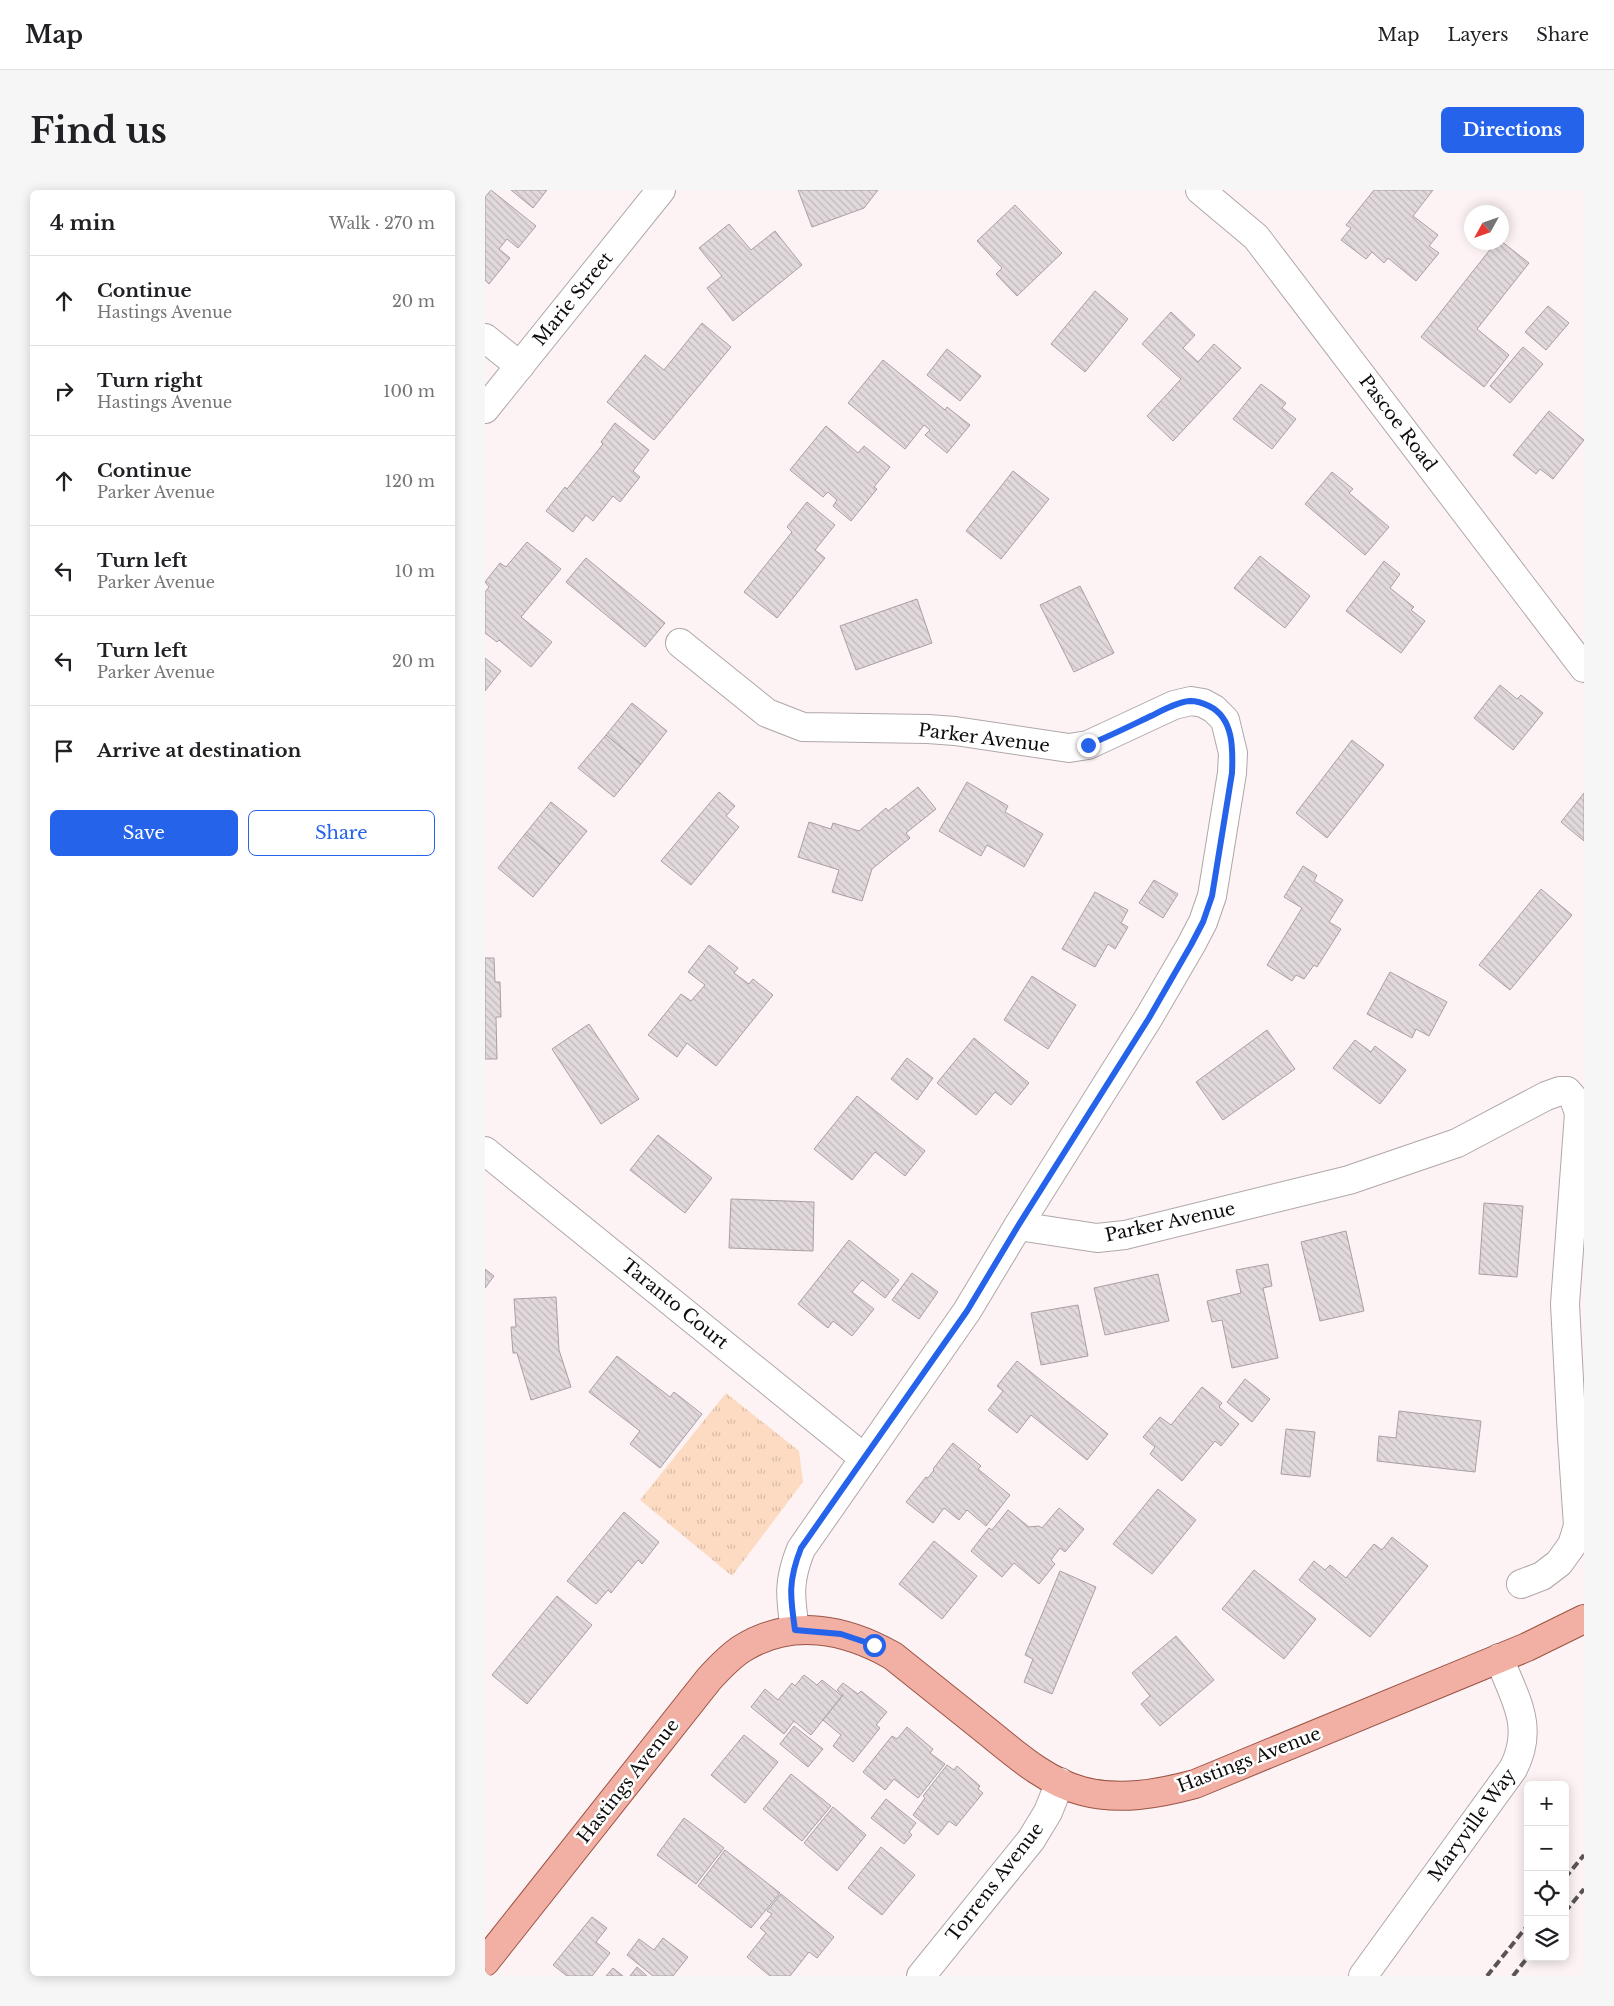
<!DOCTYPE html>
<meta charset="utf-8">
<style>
body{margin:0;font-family:"Libre Baskerville",serif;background:#f6f6f6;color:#202124}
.controls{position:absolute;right:15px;bottom:15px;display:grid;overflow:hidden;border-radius:8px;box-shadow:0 2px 12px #0003}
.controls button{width:45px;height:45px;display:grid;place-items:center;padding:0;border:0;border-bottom:1px solid #e0e0e0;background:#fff;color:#202124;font:25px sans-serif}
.compass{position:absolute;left:979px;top:15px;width:45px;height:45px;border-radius:50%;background:#fff;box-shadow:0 2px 12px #0003;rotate:230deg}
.stop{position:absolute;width:15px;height:15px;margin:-11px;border:4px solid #2563eb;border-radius:50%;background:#fff}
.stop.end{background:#2563eb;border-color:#fff;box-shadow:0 1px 5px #0008}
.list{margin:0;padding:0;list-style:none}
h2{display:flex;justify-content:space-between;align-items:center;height:65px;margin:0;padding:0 20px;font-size:21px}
h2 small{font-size:16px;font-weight:400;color:#757577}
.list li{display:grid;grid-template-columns:32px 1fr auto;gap:15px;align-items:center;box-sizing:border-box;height:90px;padding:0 20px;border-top:1px solid #e0e0e0}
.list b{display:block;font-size:19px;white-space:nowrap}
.list p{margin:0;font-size:16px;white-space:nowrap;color:#757577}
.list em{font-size:16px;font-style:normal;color:#757577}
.actions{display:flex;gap:10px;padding:15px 20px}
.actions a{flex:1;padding:11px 0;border:1px solid #2563eb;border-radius:8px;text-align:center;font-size:18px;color:#2563eb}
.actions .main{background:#2563eb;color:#fff}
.icon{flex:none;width:28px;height:28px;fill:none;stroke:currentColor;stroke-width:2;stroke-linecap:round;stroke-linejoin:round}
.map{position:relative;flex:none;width:1099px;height:1786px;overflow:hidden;border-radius:8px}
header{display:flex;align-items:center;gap:30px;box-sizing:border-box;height:70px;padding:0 25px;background:#fff;border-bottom:1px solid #e0e0e0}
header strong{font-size:24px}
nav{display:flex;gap:28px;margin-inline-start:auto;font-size:18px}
.intro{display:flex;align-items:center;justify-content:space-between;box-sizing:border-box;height:120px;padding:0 30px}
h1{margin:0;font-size:35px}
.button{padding:12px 22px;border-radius:8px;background:#2563eb;color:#fff;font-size:18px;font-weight:700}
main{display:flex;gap:30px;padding:0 30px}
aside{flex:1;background:#fff;border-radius:8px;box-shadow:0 2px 12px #0003}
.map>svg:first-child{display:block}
.grass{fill:url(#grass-tufts)}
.building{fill:url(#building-back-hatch);stroke:#a8a0a4}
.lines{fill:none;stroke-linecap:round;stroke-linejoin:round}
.minor-casing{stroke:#b0a7a8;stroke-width:30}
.major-casing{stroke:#9b5446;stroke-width:30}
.minor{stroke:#fff;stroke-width:28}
.major{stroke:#f1b0a3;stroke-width:28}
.rail{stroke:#595455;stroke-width:4;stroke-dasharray:8 4;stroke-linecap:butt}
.route{stroke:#2563eb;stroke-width:6}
.labels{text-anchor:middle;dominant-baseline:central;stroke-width:5;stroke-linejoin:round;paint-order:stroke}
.street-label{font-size:18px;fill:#0f0c0c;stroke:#fff}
</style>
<header>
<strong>Map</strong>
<nav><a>Map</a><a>Layers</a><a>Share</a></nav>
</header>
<div class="intro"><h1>Find us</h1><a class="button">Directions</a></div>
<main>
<aside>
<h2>4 min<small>Walk · 270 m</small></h2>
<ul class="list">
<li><svg class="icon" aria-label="ahead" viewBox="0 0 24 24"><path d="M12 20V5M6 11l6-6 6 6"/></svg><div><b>Continue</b><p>Hastings Avenue</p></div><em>20 m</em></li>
<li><svg class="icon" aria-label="right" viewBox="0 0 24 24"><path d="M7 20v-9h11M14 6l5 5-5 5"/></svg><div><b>Turn right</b><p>Hastings Avenue</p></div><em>100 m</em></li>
<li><svg class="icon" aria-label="ahead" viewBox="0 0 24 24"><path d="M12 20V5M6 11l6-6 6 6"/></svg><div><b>Continue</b><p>Parker Avenue</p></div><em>120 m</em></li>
<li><svg class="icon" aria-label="left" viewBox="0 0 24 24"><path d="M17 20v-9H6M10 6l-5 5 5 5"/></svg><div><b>Turn left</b><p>Parker Avenue</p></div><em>10 m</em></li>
<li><svg class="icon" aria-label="left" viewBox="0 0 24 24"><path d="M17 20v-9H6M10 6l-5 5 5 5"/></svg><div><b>Turn left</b><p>Parker Avenue</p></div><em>20 m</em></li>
<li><svg class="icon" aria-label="arrive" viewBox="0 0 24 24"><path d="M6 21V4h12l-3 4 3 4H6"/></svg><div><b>Arrive at destination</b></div></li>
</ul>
<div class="actions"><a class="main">Save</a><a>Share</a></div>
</aside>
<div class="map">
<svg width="1099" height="1786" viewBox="0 0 1099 1786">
<defs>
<pattern id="grass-tufts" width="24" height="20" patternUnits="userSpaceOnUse" patternTransform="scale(1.25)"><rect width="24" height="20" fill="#fddbc3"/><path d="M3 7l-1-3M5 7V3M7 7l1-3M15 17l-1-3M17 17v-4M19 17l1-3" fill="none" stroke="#d8bba6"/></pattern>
<pattern id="building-back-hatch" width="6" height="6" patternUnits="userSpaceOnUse" patternTransform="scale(1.25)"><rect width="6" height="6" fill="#e1d9dc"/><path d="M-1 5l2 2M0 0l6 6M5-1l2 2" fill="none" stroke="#c0b9bc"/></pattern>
</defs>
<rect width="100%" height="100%" fill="#fdf3f4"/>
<!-- grass -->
<path class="grass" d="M 241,1203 L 314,1261 L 318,1292 L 247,1386 L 155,1310 Z"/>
<!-- building -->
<g class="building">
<path d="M 6,0 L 51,36 L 33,58 L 22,49 L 14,59 L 25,68 L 4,94 L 0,90 L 0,7 Z"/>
<path d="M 26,0 L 62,0 L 48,18 Z"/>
<path d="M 313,0 L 393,0 L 379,18 L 327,37 Z"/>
<path d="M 889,0 L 948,0 L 928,26 L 953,45 L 944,56 L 954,63 L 931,91 L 903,68 L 899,73 L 887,62 L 881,69 L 856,50 L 866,38 L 861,35 Z"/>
<path d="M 530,15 L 577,63 L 532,106 L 511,84 L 517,78 L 492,51 Z"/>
<path d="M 244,34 L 266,60 L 290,41 L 317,75 L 248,131 L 222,98 L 237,86 L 214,58 Z"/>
<path d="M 1016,51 L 1044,73 L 992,139 L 1024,165 L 999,197 L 936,147 L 1011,52 Z"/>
<path d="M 610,101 L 643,129 L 600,182 L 566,154 Z"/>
<path d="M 1063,116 L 1084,133 L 1061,160 L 1040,142 Z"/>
<path d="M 686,122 L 710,145 L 698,158 L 713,172 L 729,154 L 756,178 L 688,251 L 662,226 L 696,189 L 657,154 Z"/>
<path d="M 217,133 L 246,157 L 169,250 L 122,212 L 160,165 L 179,180 Z"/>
<path d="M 1038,157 L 1058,174 L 1025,213 L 1005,196 Z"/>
<path d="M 462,159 L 496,186 L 475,211 L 442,185 Z"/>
<path d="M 398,170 L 460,220 L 462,217 L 485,235 L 462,263 L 440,245 L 445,240 L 439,235 L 420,259 L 363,213 Z"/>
<path d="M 776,194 L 801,213 L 797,218 L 811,229 L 787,259 L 748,229 Z"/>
<path d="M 1064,221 L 1099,250 L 1068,289 L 1055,279 L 1051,284 L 1028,265 Z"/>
<path d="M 130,233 L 164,260 L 148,281 L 155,287 L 135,312 L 128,306 L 108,331 L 101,325 L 88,342 L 61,321 L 80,297 L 82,299 L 118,254 L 116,252 Z"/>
<path d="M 341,236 L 373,263 L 379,256 L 405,277 L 389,297 L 392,299 L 366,331 L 348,316 L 352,310 L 343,302 L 338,307 L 305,280 Z"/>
<path d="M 528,281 L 564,309 L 516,369 L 481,341 Z"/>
<path d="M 847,282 L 868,299 L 864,303 L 904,337 L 880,365 L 820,314 Z"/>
<path d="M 322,312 L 350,335 L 330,360 L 340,368 L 292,428 L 259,402 L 307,342 L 302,337 Z"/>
<path d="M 42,352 L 76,379 L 36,427 L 67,452 L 46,477 L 14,450 L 12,452 L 0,443 L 0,402 L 4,397 L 0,392 L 15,373 L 21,377 Z"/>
<path d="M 775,366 L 825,406 L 800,438 L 749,398 Z"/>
<path d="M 101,368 L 180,433 L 160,457 L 81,392 Z"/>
<path d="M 899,371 L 915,384 L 905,398 L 929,417 L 926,420 L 940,431 L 916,463 L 861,421 Z"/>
<path d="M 595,396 L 629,463 L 589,482 L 555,415 Z"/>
<path d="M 432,409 L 447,453 L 371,480 L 355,436 Z"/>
<path d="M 0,468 L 16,481 L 0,501 Z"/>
<path d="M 1015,495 L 1032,509 L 1036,505 L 1058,523 L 1028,560 L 989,528 Z"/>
<path d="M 147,513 L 182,541 L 156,574 L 121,545 Z"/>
<path d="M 121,545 L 156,574 L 129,607 L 93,578 Z"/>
<path d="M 867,550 L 899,575 L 842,648 L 811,623 Z"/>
<path d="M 482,592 L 523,616 L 520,622 L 558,644 L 539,677 L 502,655 L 496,666 L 454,641 Z"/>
<path d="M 433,597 L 451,619 L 421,643 L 425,648 L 387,679 L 377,711 L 347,702 L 354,680 L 313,667 L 324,632 L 346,639 L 348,633 L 374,641 L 401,618 L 403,621 Z"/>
<path d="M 234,602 L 250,616 L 241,626 L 254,637 L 206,695 L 176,671 Z"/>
<path d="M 1099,603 L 1099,651 L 1076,632 Z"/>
<path d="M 66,612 L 102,641 L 75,674 L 40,644 Z"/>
<path d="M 40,644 L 75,674 L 48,707 L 13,678 Z"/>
<path d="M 818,676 L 832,685 L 829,691 L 858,710 L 844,732 L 856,739 L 832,777 L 829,775 L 819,789 L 811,785 L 807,791 L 782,775 L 817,718 L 799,707 Z"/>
<path d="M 669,690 L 693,704 L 678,728 L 654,713 Z"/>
<path d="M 1056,699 L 1087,725 L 1025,800 L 994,775 Z"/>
<path d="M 610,702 L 643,720 L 636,733 L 643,737 L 630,759 L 623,754 L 610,777 L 577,759 Z"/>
<path d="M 224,755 L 253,778 L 249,783 L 264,794 L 268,789 L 288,805 L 231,876 L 202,853 L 192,867 L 163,845 L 196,804 L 206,811 L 220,795 L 203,782 Z"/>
<path d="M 0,768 L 9,768 L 10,792 L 15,792 L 16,827 L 11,827 L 12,869 L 0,869 Z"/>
<path d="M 905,782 L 962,812 L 944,846 L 931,839 L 927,848 L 882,824 Z"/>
<path d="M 547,786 L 591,815 L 563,859 L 519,830 Z"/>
<path d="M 104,834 L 154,909 L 116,934 L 67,859 Z"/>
<path d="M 782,840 L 810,879 L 738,930 L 711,892 Z"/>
<path d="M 489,848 L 544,893 L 526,915 L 510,902 L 491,925 L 452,893 Z"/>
<path d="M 870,850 L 886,862 L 890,856 L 921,880 L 895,914 L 848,878 Z"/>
<path d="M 422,868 L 448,888 L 432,910 L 406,889 Z"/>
<path d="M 372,906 L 440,961 L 420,986 L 390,962 L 367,990 L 329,959 Z"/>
<path d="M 173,945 L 227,988 L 200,1023 L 145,980 Z"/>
<path d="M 246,1009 L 329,1012 L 328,1061 L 244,1058 Z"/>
<path d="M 999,1013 L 1038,1016 L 1032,1087 L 994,1084 Z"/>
<path d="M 861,1041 L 879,1121 L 835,1131 L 816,1052 Z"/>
<path d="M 364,1050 L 414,1090 L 400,1108 L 377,1090 L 367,1102 L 389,1119 L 367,1146 L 348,1131 L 343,1138 L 313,1114 Z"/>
<path d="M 783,1074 L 787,1096 L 778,1098 L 793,1168 L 747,1178 L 737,1130 L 727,1132 L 722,1111 L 756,1103 L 751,1080 Z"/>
<path d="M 0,1079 L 9,1086 L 0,1098 Z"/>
<path d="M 427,1083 L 453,1102 L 434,1129 L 407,1110 Z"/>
<path d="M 673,1084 L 684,1131 L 620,1145 L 609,1098 Z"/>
<path d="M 71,1107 L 74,1160 L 86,1197 L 46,1210 L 32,1163 L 28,1163 L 26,1137 L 31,1137 L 29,1109 Z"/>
<path d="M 593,1115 L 603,1166 L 556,1175 L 546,1123 Z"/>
<path d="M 132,1166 L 185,1207 L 189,1202 L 217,1224 L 175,1278 L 145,1254 L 155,1241 L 104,1202 Z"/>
<path d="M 532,1171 L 623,1244 L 602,1270 L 546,1225 L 532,1243 L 503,1220 L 518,1201 L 512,1196 Z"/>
<path d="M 760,1189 L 785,1209 L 767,1232 L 742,1212 Z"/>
<path d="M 717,1197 L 737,1213 L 734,1217 L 754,1234 L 736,1256 L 730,1251 L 697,1291 L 665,1264 L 670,1257 L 658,1247 L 675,1227 L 686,1235 Z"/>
<path d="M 914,1221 L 996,1231 L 990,1282 L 892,1271 L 894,1246 L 911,1248 Z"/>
<path d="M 801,1239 L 830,1242 L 825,1287 L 796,1284 Z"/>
<path d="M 468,1253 L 496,1276 L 493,1279 L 525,1305 L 501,1336 L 482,1320 L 474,1330 L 459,1318 L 448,1333 L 421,1312 L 441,1287 L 443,1288 L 449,1280 L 448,1279 Z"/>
<path d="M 673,1299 L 711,1330 L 667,1384 L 628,1354 Z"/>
<path d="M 574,1318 L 599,1339 L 580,1362 L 575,1358 L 566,1370 L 570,1374 L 554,1394 L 529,1373 L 517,1387 L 486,1361 L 504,1338 L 507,1340 L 523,1320 L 544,1337 L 554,1336 L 557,1338 Z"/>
<path d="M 139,1322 L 174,1352 L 157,1374 L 153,1370 L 126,1403 L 123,1400 L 111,1414 L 82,1391 Z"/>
<path d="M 907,1347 L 943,1376 L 885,1447 L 814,1390 L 829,1371 L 840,1380 L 845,1375 L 861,1388 L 889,1354 L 897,1360 Z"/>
<path d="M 449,1351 L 492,1386 L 457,1429 L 414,1394 Z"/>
<path d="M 769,1380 L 831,1429 L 799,1469 L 737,1419 Z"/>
<path d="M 575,1381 L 611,1397 L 567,1504 L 539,1492 L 548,1469 L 540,1465 Z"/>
<path d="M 72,1406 L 107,1435 L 42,1514 L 7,1485 Z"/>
<path d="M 691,1446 L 729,1490 L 675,1536 L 656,1514 L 665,1506 L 647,1483 Z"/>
<path d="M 319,1485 L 332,1495 L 337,1490 L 357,1506 L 326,1545 L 309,1531 L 299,1544 L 266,1517 L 280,1499 L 293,1510 L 307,1493 L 310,1496 Z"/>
<path d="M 358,1493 L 373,1504 L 376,1501 L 402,1522 L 391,1535 L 395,1538 L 368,1572 L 348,1556 L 356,1545 L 338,1530 L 358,1505 L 352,1500 Z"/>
<path d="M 309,1536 L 338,1559 L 323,1577 L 295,1554 Z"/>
<path d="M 422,1537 L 448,1559 L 445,1563 L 460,1574 L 433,1608 L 409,1589 L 400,1600 L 378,1582 L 407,1546 L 412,1549 Z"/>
<path d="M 259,1545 L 293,1572 L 260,1613 L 226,1585 Z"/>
<path d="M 462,1575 L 469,1580 L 472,1576 L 495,1596 L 493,1599 L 498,1603 L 471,1636 L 464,1631 L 453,1645 L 428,1625 L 440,1608 L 438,1606 Z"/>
<path d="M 306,1584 L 346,1616 L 317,1651 L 278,1619 Z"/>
<path d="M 401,1609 L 431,1633 L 424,1642 L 427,1645 L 419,1654 L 386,1628 Z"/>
<path d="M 348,1617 L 381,1645 L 352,1681 L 319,1653 Z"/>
<path d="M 199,1628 L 239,1658 L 211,1694 L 172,1665 Z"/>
<path d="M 396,1657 L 430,1685 L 397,1725 L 363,1698 Z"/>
<path d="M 240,1660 L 295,1703 L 266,1738 L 213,1696 Z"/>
<path d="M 296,1704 L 349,1747 L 332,1768 L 324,1762 L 305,1786 L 285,1786 L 262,1767 L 281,1743 L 275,1738 L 287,1724 L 282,1721 Z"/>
<path d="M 107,1727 L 122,1738 L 111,1752 L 125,1763 L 107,1786 L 82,1786 L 68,1775 Z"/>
<path d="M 178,1748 L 203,1767 L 188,1786 L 168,1786 L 142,1765 L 154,1749 L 169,1760 Z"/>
<path d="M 152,1777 L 162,1786 L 145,1786 Z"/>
<path d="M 128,1778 L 138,1786 L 121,1786 Z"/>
</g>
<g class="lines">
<!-- minor casing -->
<g class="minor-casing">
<g id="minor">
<path d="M 715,0 L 771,47 L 1099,478"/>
<path d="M 0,148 L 35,176"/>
<path d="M 0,219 L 176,0"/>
<path d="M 195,453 L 282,523 L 318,537 L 443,539 L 470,541 L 584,558 L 603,555 L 689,515 L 706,511 L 718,513 L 729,519 L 740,530 L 748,563 L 747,583 L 727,706 L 718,732 L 706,755 L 664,827 L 533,1036 L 482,1121 L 316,1359 C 303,1391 305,1406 310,1440"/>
<path d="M 0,961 L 379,1268"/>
<path d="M 533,1036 L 612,1048 L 640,1045 L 864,990 L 972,953 L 1061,906 L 1075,901 L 1082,901 L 1089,909 L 1094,923 L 1080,1114 L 1087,1247 L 1093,1336 L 1087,1355 L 1074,1373 L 1057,1386 L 1036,1394"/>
<path d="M 436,1786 L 546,1650 L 563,1622 L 575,1592"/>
<path d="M 878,1786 L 1028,1579 C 1050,1537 1030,1509 1014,1468"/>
</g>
</g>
<!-- major casing -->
<g class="major-casing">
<path id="major" d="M 0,1772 L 224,1489 C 234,1478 245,1466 258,1458 C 307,1428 361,1439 408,1466 C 438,1490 468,1514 498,1538 C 528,1562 559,1591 597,1601 C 634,1611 673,1604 710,1594 L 1042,1457 L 1099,1429"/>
</g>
<!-- minor -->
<use href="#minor" class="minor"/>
<!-- major -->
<use href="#major" class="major"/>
<!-- rail -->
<g class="rail">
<path d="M 1080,1688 L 1099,1665"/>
<path d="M 1080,1722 L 1099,1699"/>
<path d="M 1002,1786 L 1043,1735"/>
<path d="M 1028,1786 L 1043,1767"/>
</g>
</g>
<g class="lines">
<!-- route -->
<path class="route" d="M 389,1455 L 356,1444 L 310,1440 C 305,1406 303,1391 316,1358 L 482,1121 L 533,1036 L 664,828 L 706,755 L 718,732 L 727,706 L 747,583 C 748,560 749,528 724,516 C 718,513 711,511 705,511 C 692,512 678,520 666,526 C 645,536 625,546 603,555"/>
</g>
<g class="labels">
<!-- street labels -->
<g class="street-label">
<text transform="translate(88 109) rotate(-51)">Marie Street</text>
<text transform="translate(913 233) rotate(53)">Pascoe Road</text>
<text transform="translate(499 548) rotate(7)">Parker Avenue</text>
<text transform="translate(685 1032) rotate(-12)">Parker Avenue</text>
<text transform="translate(190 1114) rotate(39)">Taranto Court</text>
<text transform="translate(764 1570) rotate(-21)">Hastings Avenue</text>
<text transform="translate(143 1591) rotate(-52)">Hastings Avenue</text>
<text transform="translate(987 1635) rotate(-54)">Maryville Way</text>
<text transform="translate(510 1692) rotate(-52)">Torrens Avenue</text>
</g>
</g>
</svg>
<div class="controls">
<button>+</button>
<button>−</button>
<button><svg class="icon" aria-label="locate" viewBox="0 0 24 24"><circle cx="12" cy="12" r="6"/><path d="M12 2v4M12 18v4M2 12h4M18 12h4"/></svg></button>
<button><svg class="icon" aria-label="layers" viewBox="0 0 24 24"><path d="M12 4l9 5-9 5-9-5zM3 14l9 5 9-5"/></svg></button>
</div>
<svg class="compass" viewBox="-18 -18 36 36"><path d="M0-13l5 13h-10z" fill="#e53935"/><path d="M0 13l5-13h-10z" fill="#757577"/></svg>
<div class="stop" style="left:389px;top:1455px"></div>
<div class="stop end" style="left:603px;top:555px"></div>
</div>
</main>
